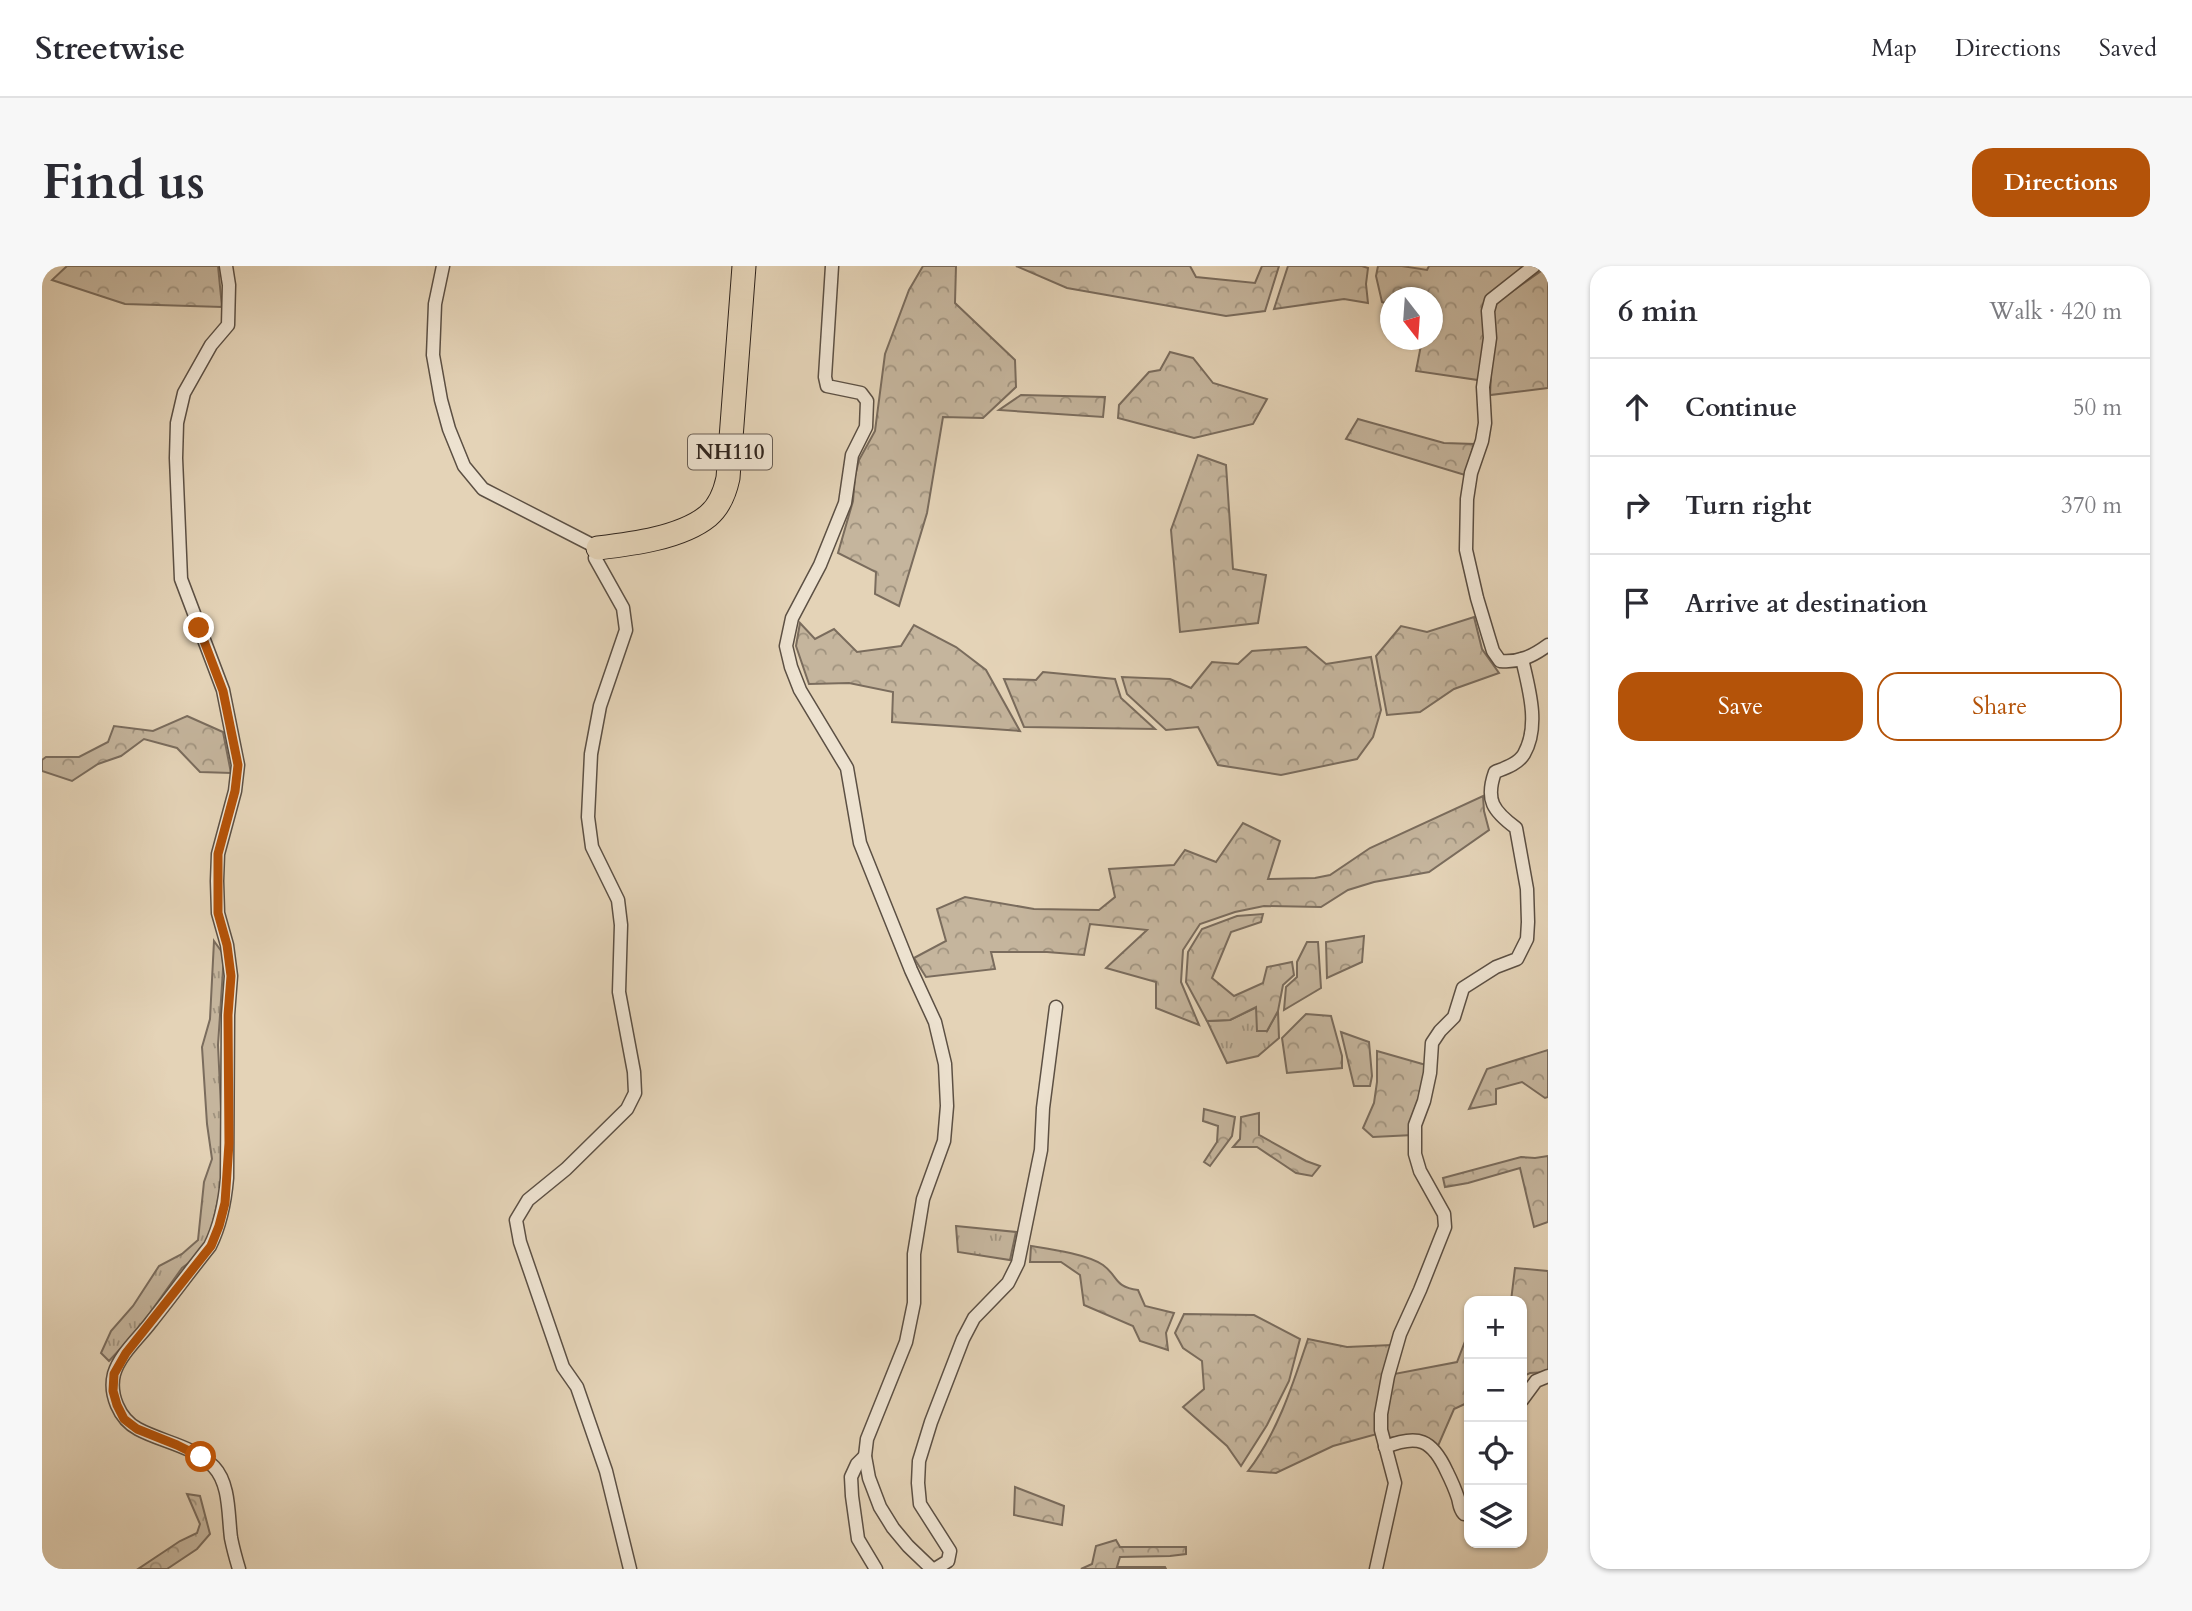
<!DOCTYPE html>
<meta charset="utf-8">
<style>
body{margin:0;font-family:Cardo,serif;background:#f7f7f7;color:#2b2b33}
.controls{position:absolute;right:21px;bottom:21px;display:grid;overflow:hidden;border-radius:14px;box-shadow:0 2px 5px #0004}
.controls button{width:63px;height:63px;display:grid;place-items:center;padding:0;border:0;border-bottom:2px solid #e1e1e2;background:#fff;color:#2b2b33;font:35px sans-serif}
.compass{position:absolute;left:1338px;top:21px;width:63px;height:63px;border-radius:50%;background:#fff;box-shadow:0 2px 5px #0004;rotate:163deg}
.stop{position:absolute;width:21px;height:21px;margin:-16px;border:5px solid #b45309;border-radius:50%;background:#fff}
.stop.end{background:#b45309;border-color:#fff;box-shadow:0 2px 7px #0008}
.list{margin:0;padding:0;list-style:none}
h2{display:flex;justify-content:space-between;align-items:center;height:91px;margin:0;padding:0 28px;font-size:30px}
h2 small{font-size:23px;font-weight:400;color:#7c7c81}
.list li{display:grid;grid-template-columns:46px 1fr auto;gap:21px;align-items:center;box-sizing:border-box;height:98px;padding:0 28px;border-top:2px solid #e1e1e2}
.list b{display:block;font-size:26px;white-space:nowrap}
.list em{font-size:23px;font-style:normal;color:#7c7c81}
.actions{display:flex;gap:14px;padding:21px 28px}
.actions a{flex:1;padding:16px 0;border:2px solid #b45309;border-radius:21px;text-align:center;font-size:24px;color:#b45309}
.actions .main{background:#b45309;color:#fff}
.icon{flex:none;width:38px;height:38px;fill:none;stroke:currentColor;stroke-width:2;stroke-linecap:round;stroke-linejoin:round}
.map{position:relative;flex:none;width:1506px;height:1303px;overflow:hidden;border-radius:21px}
header{display:flex;align-items:center;gap:42px;box-sizing:border-box;height:98px;padding:0 35px;background:#fff;border-bottom:2px solid #e1e1e2}
header strong{font-size:33px}
nav{display:flex;gap:38px;margin-inline-start:auto;font-size:24px}
.intro{display:flex;align-items:center;justify-content:space-between;box-sizing:border-box;height:168px;padding:0 42px}
h1{margin:0;font-size:49px}
.button{padding:18px 32px;border-radius:21px;background:#b45309;color:#fff;font-size:24px;font-weight:700}
main{display:flex;gap:42px;padding:0 42px}
aside{flex:1;background:#fff;border-radius:21px;box-shadow:0 2px 5px #0004}
.map>svg:first-child{display:block}
.grass{fill:url(#grass-tufts);stroke:#7a6c5d;stroke-width:2}
.forest{fill:url(#forest-crowns);stroke:#7a6c5d;stroke-width:2}
.lines{fill:none;stroke-linecap:round;stroke-linejoin:round}
.street-casing{stroke:#5c5044;stroke-width:15}
.highway-casing{stroke:#2f241d;stroke-width:25}
.street{stroke:#ede2d0;stroke-width:12}
.highway{stroke:#e4d3b7;stroke-width:23}
.route{stroke:#b45309;stroke-width:9}
.labels{text-anchor:middle;dominant-baseline:central;stroke-width:5;stroke-linejoin:round;paint-order:stroke}
.shield{fill:#ede2d0;stroke:#685d53;stroke-width:2}
.shield-label{font-size:21px;font-weight:bold;fill:#2f241d}
</style>
<header>
<strong>Streetwise</strong>
<nav><a>Map</a><a>Directions</a><a>Saved</a></nav>
</header>
<div class="intro"><h1>Find us</h1><a class="button">Directions</a></div>
<main>
<div class="map">
<svg width="1506" height="1303" viewBox="0 0 1506 1303">
<defs>
<pattern id="grass-tufts" width="24" height="20" patternUnits="userSpaceOnUse" patternTransform="scale(1.75)"><rect width="24" height="20" fill="#c5b59d"/><path d="M3 7l-1-3M5 7V3M7 7l1-3M15 17l-1-3M17 17v-4M19 17l1-3" fill="none" stroke="#a0937f"/></pattern>
<pattern id="forest-crowns" width="20" height="18" patternUnits="userSpaceOnUse" patternTransform="scale(1.75)"><rect width="20" height="18" fill="#c5b59d"/><path d="M2 6a3 3 0 1 1 6 0M12 15a3 3 0 1 1 6 0" fill="none" stroke="#a0937f"/></pattern>
</defs>
<rect width="100%" height="100%" fill="#e4d3b7"/>
<filter id="stains"><feTurbulence type="fractalNoise" baseFrequency=".00286" numOctaves="4"/><feColorMatrix values="0 0 0 0 .2 0 0 0 0 .09 0 0 0 0 .02 0 0 0 .5 -.17"/></filter>
<radialGradient id="worn" r=".72"><stop offset=".6" stop-color="#630" stop-opacity="0"/><stop offset="1" stop-color="#630" stop-opacity=".3"/></radialGradient>
<!-- grass -->
<g class="grass">
<path d="M 172,675 L 182,689 L 176,779 L 182,906 L 169,966 L 160,987 L 140,1002 L 95,1065 L 67,1095 L 59,1087 L 69,1065 L 91,1040 L 117,1000 L 140,988 L 156,974 L 162,916 L 170,893 L 165,858 L 160,781 L 168,753 Z"/>
<path d="M 1215,741 L 1225,765 L 1236,745 L 1237,772 L 1216,790 L 1185,797 L 1165,755 L 1188,754 Z"/>
<path d="M 914,960 L 974,966 L 968,994 L 916,986 Z"/>
</g>
<!-- forest -->
<g class="forest">
<path d="M 25,0 L 176,0 L 180,41 L 83,38 L 10,14 Z"/>
<path d="M 881,0 L 914,0 L 913,37 L 973,94 L 974,121 L 941,152 L 901,151 L 885,247 L 857,340 L 833,328 L 834,306 L 796,287 L 811,235 L 813,210 L 817,194 L 833,165 L 843,88 L 867,24 Z"/>
<path d="M 974,0 L 1148,0 L 1154,11 L 1213,17 L 1220,0 L 1237,0 L 1223,45 L 1184,50 L 1025,22 Z"/>
<path d="M 1246,0 L 1320,0 L 1326,2 L 1324,18 L 1326,37 L 1302,33 L 1232,43 Z"/>
<path d="M 1336,0 L 1360,0 L 1385,4 L 1387,0 L 1477,0 L 1485,2 L 1449,29 L 1444,74 L 1436,114 L 1374,105 L 1380,74 L 1391,74 L 1391,32 L 1349,32 L 1348,39 L 1340,36 L 1334,10 Z"/>
<path d="M 1502,0 L 1506,0 L 1506,122 L 1448,129 L 1452,45 L 1455,36 L 1499,5 Z"/>
<path d="M 1128,86 L 1151,92 L 1171,117 L 1225,133 L 1211,158 L 1152,172 L 1076,152 L 1077,139 L 1107,106 L 1118,104 Z"/>
<path d="M 979,129 L 1063,131 L 1061,151 L 957,144 Z"/>
<path d="M 1316,153 L 1402,177 L 1432,178 L 1423,209 L 1304,173 Z"/>
<path d="M 1156,189 L 1184,199 L 1191,303 L 1224,309 L 1216,357 L 1138,366 L 1129,264 Z"/>
<path d="M 1432,351 L 1440,383 L 1457,407 L 1412,423 L 1378,446 L 1345,449 L 1334,390 L 1359,360 L 1385,366 Z"/>
<path d="M 758,357 L 773,373 L 792,363 L 815,386 L 859,380 L 872,359 L 914,381 L 944,404 L 978,465 L 850,456 L 851,426 L 807,417 L 767,418 L 754,380 Z"/>
<path d="M 1264,381 L 1284,398 L 1329,391 L 1339,444 L 1331,471 L 1315,493 L 1239,509 L 1176,499 L 1156,461 L 1124,464 L 1085,428 L 1080,411 L 1128,413 L 1149,422 L 1170,396 L 1196,398 L 1210,385 Z"/>
<path d="M 1001,406 L 1073,413 L 1079,432 L 1113,463 L 982,461 L 962,413 L 994,414 Z"/>
<path d="M 145,450 L 181,466 L 189,507 L 158,506 L 135,482 L 102,473 L 79,490 L 56,498 L 30,515 L 0,505 L 0,494 L 4,491 L 37,491 L 66,476 L 72,460 L 111,465 Z"/>
<path d="M 1441,530 L 1442,545 L 1447,564 L 1387,606 L 1332,616 L 1306,624 L 1279,641 L 1222,640 L 1193,646 L 1158,658 L 1141,684 L 1139,716 L 1157,759 L 1114,742 L 1114,716 L 1064,702 L 1105,664 L 1048,658 L 1042,689 L 1005,686 L 949,686 L 953,703 L 884,711 L 872,692 L 904,675 L 895,643 L 923,631 L 992,643 L 1057,644 L 1073,631 L 1067,603 L 1132,599 L 1143,584 L 1174,596 L 1201,557 L 1238,575 L 1226,613 L 1273,612 L 1288,609 L 1328,582 Z"/>
<path d="M 1221,648 L 1219,656 L 1189,666 L 1170,712 L 1192,730 L 1221,717 L 1225,701 L 1250,696 L 1252,709 L 1241,719 L 1236,745 L 1225,765 L 1215,765 L 1214,741 L 1188,754 L 1165,755 L 1144,716 L 1146,686 L 1160,663 L 1195,650 Z"/>
<path d="M 1322,670 L 1320,696 L 1285,712 L 1284,676 Z"/>
<path d="M 1265,676 L 1276,676 L 1279,722 L 1242,744 L 1244,721 L 1255,711 L 1255,696 Z"/>
<path d="M 1264,748 L 1289,750 L 1300,790 L 1300,802 L 1245,807 L 1240,772 Z"/>
<path d="M 1299,766 L 1327,776 L 1330,810 L 1328,820 L 1312,820 Z"/>
<path d="M 1506,784 L 1506,831 L 1503,832 L 1480,816 L 1454,823 L 1454,838 L 1427,843 L 1445,803 Z"/>
<path d="M 1335,785 L 1384,799 L 1371,869 L 1331,871 L 1321,862 L 1332,837 L 1335,816 Z"/>
<path d="M 1162,843 L 1193,851 L 1190,870 L 1168,900 L 1162,896 L 1175,876 L 1176,860 L 1161,855 Z"/>
<path d="M 1217,847 L 1217,869 L 1264,895 L 1278,900 L 1270,910 L 1254,907 L 1215,881 L 1191,881 L 1198,873 L 1199,851 Z"/>
<path d="M 1506,890 L 1506,956 L 1492,961 L 1478,902 L 1426,917 L 1403,921 L 1401,912 L 1479,891 L 1493,892 Z"/>
<path d="M 989,980 C 1008,983 1045,988 1061,999 C 1077,1011 1072,1021 1096,1024 L 1103,1040 L 1132,1047 L 1124,1067 L 1126,1084 L 1098,1075 L 1091,1060 L 1042,1039 L 1038,1009 L 1019,996 L 988,996 Z"/>
<path d="M 1473,1002 L 1506,1005 L 1506,1106 L 1488,1107 L 1480,1111 L 1480,1035 L 1469,1035 Z"/>
<path d="M 1142,1048 L 1212,1049 L 1258,1073 L 1247,1115 L 1225,1159 L 1199,1200 L 1185,1180 L 1141,1141 L 1162,1123 L 1160,1095 L 1141,1082 L 1133,1067 Z"/>
<path d="M 1427,1065 L 1427,1136 L 1412,1143 L 1396,1180 C 1380,1167 1366,1169 1347,1172 L 1343,1160 L 1352,1108 L 1415,1096 Z"/>
<path d="M 1266,1073 L 1305,1081 L 1349,1079 L 1335,1168 L 1291,1180 L 1234,1207 L 1206,1205 C 1235,1168 1251,1118 1266,1073 Z"/>
<path d="M 973,1221 L 1022,1240 L 1020,1259 L 972,1249 Z"/>
<path d="M 145,1228 L 158,1230 L 168,1268 L 155,1283 L 125,1303 L 96,1303 L 138,1275 L 155,1267 L 158,1258 Z"/>
<path d="M 1074,1274 L 1078,1281 L 1144,1281 L 1144,1288 L 1128,1290 L 1078,1291 L 1075,1301 L 1123,1301 L 1124,1303 L 1039,1303 L 1050,1298 L 1054,1280 Z"/>
</g>
<g class="lines">
<!-- street casing -->
<g class="street-casing">
<g id="street">
<path d="M 184,0 L 187,19 L 186,59 L 169,79 L 142,127 L 135,157 L 134,192 L 139,313 L 181,424 L 196,499 L 193,525 L 176,588 L 175,615 L 176,647 L 185,679 L 189,710 L 186,749 L 185,912 C 183,936 179,958 168,980 C 148,1005 129,1031 109,1056 C 97,1072 78,1088 72,1108 C 67,1128 77,1153 96,1163 C 120,1176 152,1180 172,1201 C 188,1218 186,1249 189,1272 C 191,1282 194,1293 197,1303"/>
<path d="M 401,0 L 393,38 L 391,89 L 399,134 L 407,163 L 422,200 L 441,223 L 556,282 L 553,292 L 581,342 L 584,364 L 558,440 L 549,488 L 546,551 L 550,581 L 576,634 L 579,659 L 577,726 L 592,806 L 593,827 L 585,843 L 524,903 L 486,934 L 474,954 L 478,976 L 521,1101 L 535,1121 L 564,1205 L 588,1303"/>
<path d="M 790,0 L 783,111 L 785,120 L 819,127 L 825,135 L 824,161 L 810,189 L 803,237 L 778,299 L 750,352 L 744,380 L 749,401 L 758,424 L 805,502 L 818,577 L 869,704 L 893,756 L 903,798 L 905,840 L 902,875 L 881,933 L 872,988 L 872,1037 L 864,1076 L 825,1173 L 823,1190 L 827,1212 L 838,1241 L 851,1262 L 866,1280 L 890,1303"/>
<path d="M 1492,0 L 1449,34 L 1446,45 L 1448,72 L 1441,121 L 1443,157 L 1440,175 L 1429,207 L 1425,233 L 1424,284 L 1435,332 L 1447,372 L 1451,385 L 1458,395 C 1477,397 1491,390 1506,379"/>
<path d="M 1480,1134 L 1494,1115 L 1506,1110"/>
<path d="M 1343,1181 C 1376,1168 1390,1173 1405,1206 C 1409,1214 1413,1223 1416,1232 C 1418,1239 1417,1242 1422,1248 L 1427,1247"/>
<path d="M 823,1190 L 815,1198 L 809,1211 L 810,1230 L 816,1273 L 834,1303"/>
<path d="M 893,1303 L 906,1295 L 908,1285 L 878,1238 L 876,1217 L 877,1195 L 889,1156 L 921,1073 L 932,1052 L 966,1017 L 976,997 L 999,884 L 1001,842 L 1014,741"/>
<path d="M 1334,1303 L 1353,1217 L 1339,1164 L 1339,1148 L 1346,1110 L 1358,1068 L 1378,1024 L 1403,961 L 1402,948 L 1378,905 L 1373,888 L 1373,859 L 1382,835 L 1388,807 L 1390,777 L 1398,765 L 1412,751 L 1421,722 L 1454,701 L 1475,693 L 1485,673 L 1486,656 L 1485,623 L 1474,562 C 1451,545 1443,534 1453,506 C 1463,502 1476,498 1482,488 C 1498,460 1487,423 1480,393"/>
</g>
</g>
<!-- highway casing -->
<g class="highway-casing">
<path id="highway" d="M 556,282 C 589,278 639,272 666,250 C 678,240 683,226 686,212 L 702,0"/>
</g>
<!-- street -->
<use href="#street" class="street"/>
<!-- highway -->
<use href="#highway" class="highway"/>
</g>
<g class="lines">
<!-- route -->
<path class="route" d="M 157,362 L 181,425 L 196,499 L 193,525 L 176,588 L 176,647 L 185,679 L 189,710 L 186,749 L 187,877 L 183,937 L 177,960 L 169,980 L 84,1087 L 72,1108 L 71,1125 L 75,1139 L 82,1153 L 95,1163 L 135,1179 L 159,1191"/>
</g>
<g class="labels">
<!-- shield labels -->
<rect class="shield" x="646" y="168.5" width="84" height="35" rx="5"/>
<g class="shield-label">
<text x="688" y="186">NH110</text>
</g>
</g>
<rect width="100%" height="100%" filter="url(#stains)"/>
<rect width="100%" height="100%" fill="url(#worn)"/>
</svg>
<div class="controls">
<button>+</button>
<button>−</button>
<button><svg class="icon" aria-label="locate" viewBox="0 0 24 24"><circle cx="12" cy="12" r="6"/><path d="M12 2v4M12 18v4M2 12h4M18 12h4"/></svg></button>
<button><svg class="icon" aria-label="layers" viewBox="0 0 24 24"><path d="M12 4l9 5-9 5-9-5zM3 14l9 5 9-5"/></svg></button>
</div>
<svg class="compass" viewBox="-18 -18 36 36"><path d="M0-13l5 13h-10z" fill="#e53935"/><path d="M0 13l5-13h-10z" fill="#7c7c81"/></svg>
<div class="stop" style="left:159px;top:1191px"></div>
<div class="stop end" style="left:157px;top:362px"></div>
</div>
<aside>
<h2>6 min<small>Walk · 420 m</small></h2>
<ul class="list">
<li><svg class="icon" aria-label="ahead" viewBox="0 0 24 24"><path d="M12 20V5M6 11l6-6 6 6"/></svg><div><b>Continue</b></div><em>50 m</em></li>
<li><svg class="icon" aria-label="right" viewBox="0 0 24 24"><path d="M7 20v-9h11M14 6l5 5-5 5"/></svg><div><b>Turn right</b></div><em>370 m</em></li>
<li><svg class="icon" aria-label="arrive" viewBox="0 0 24 24"><path d="M6 21V4h12l-3 4 3 4H6"/></svg><div><b>Arrive at destination</b></div></li>
</ul>
<div class="actions"><a class="main">Save</a><a>Share</a></div>
</aside>
</main>
